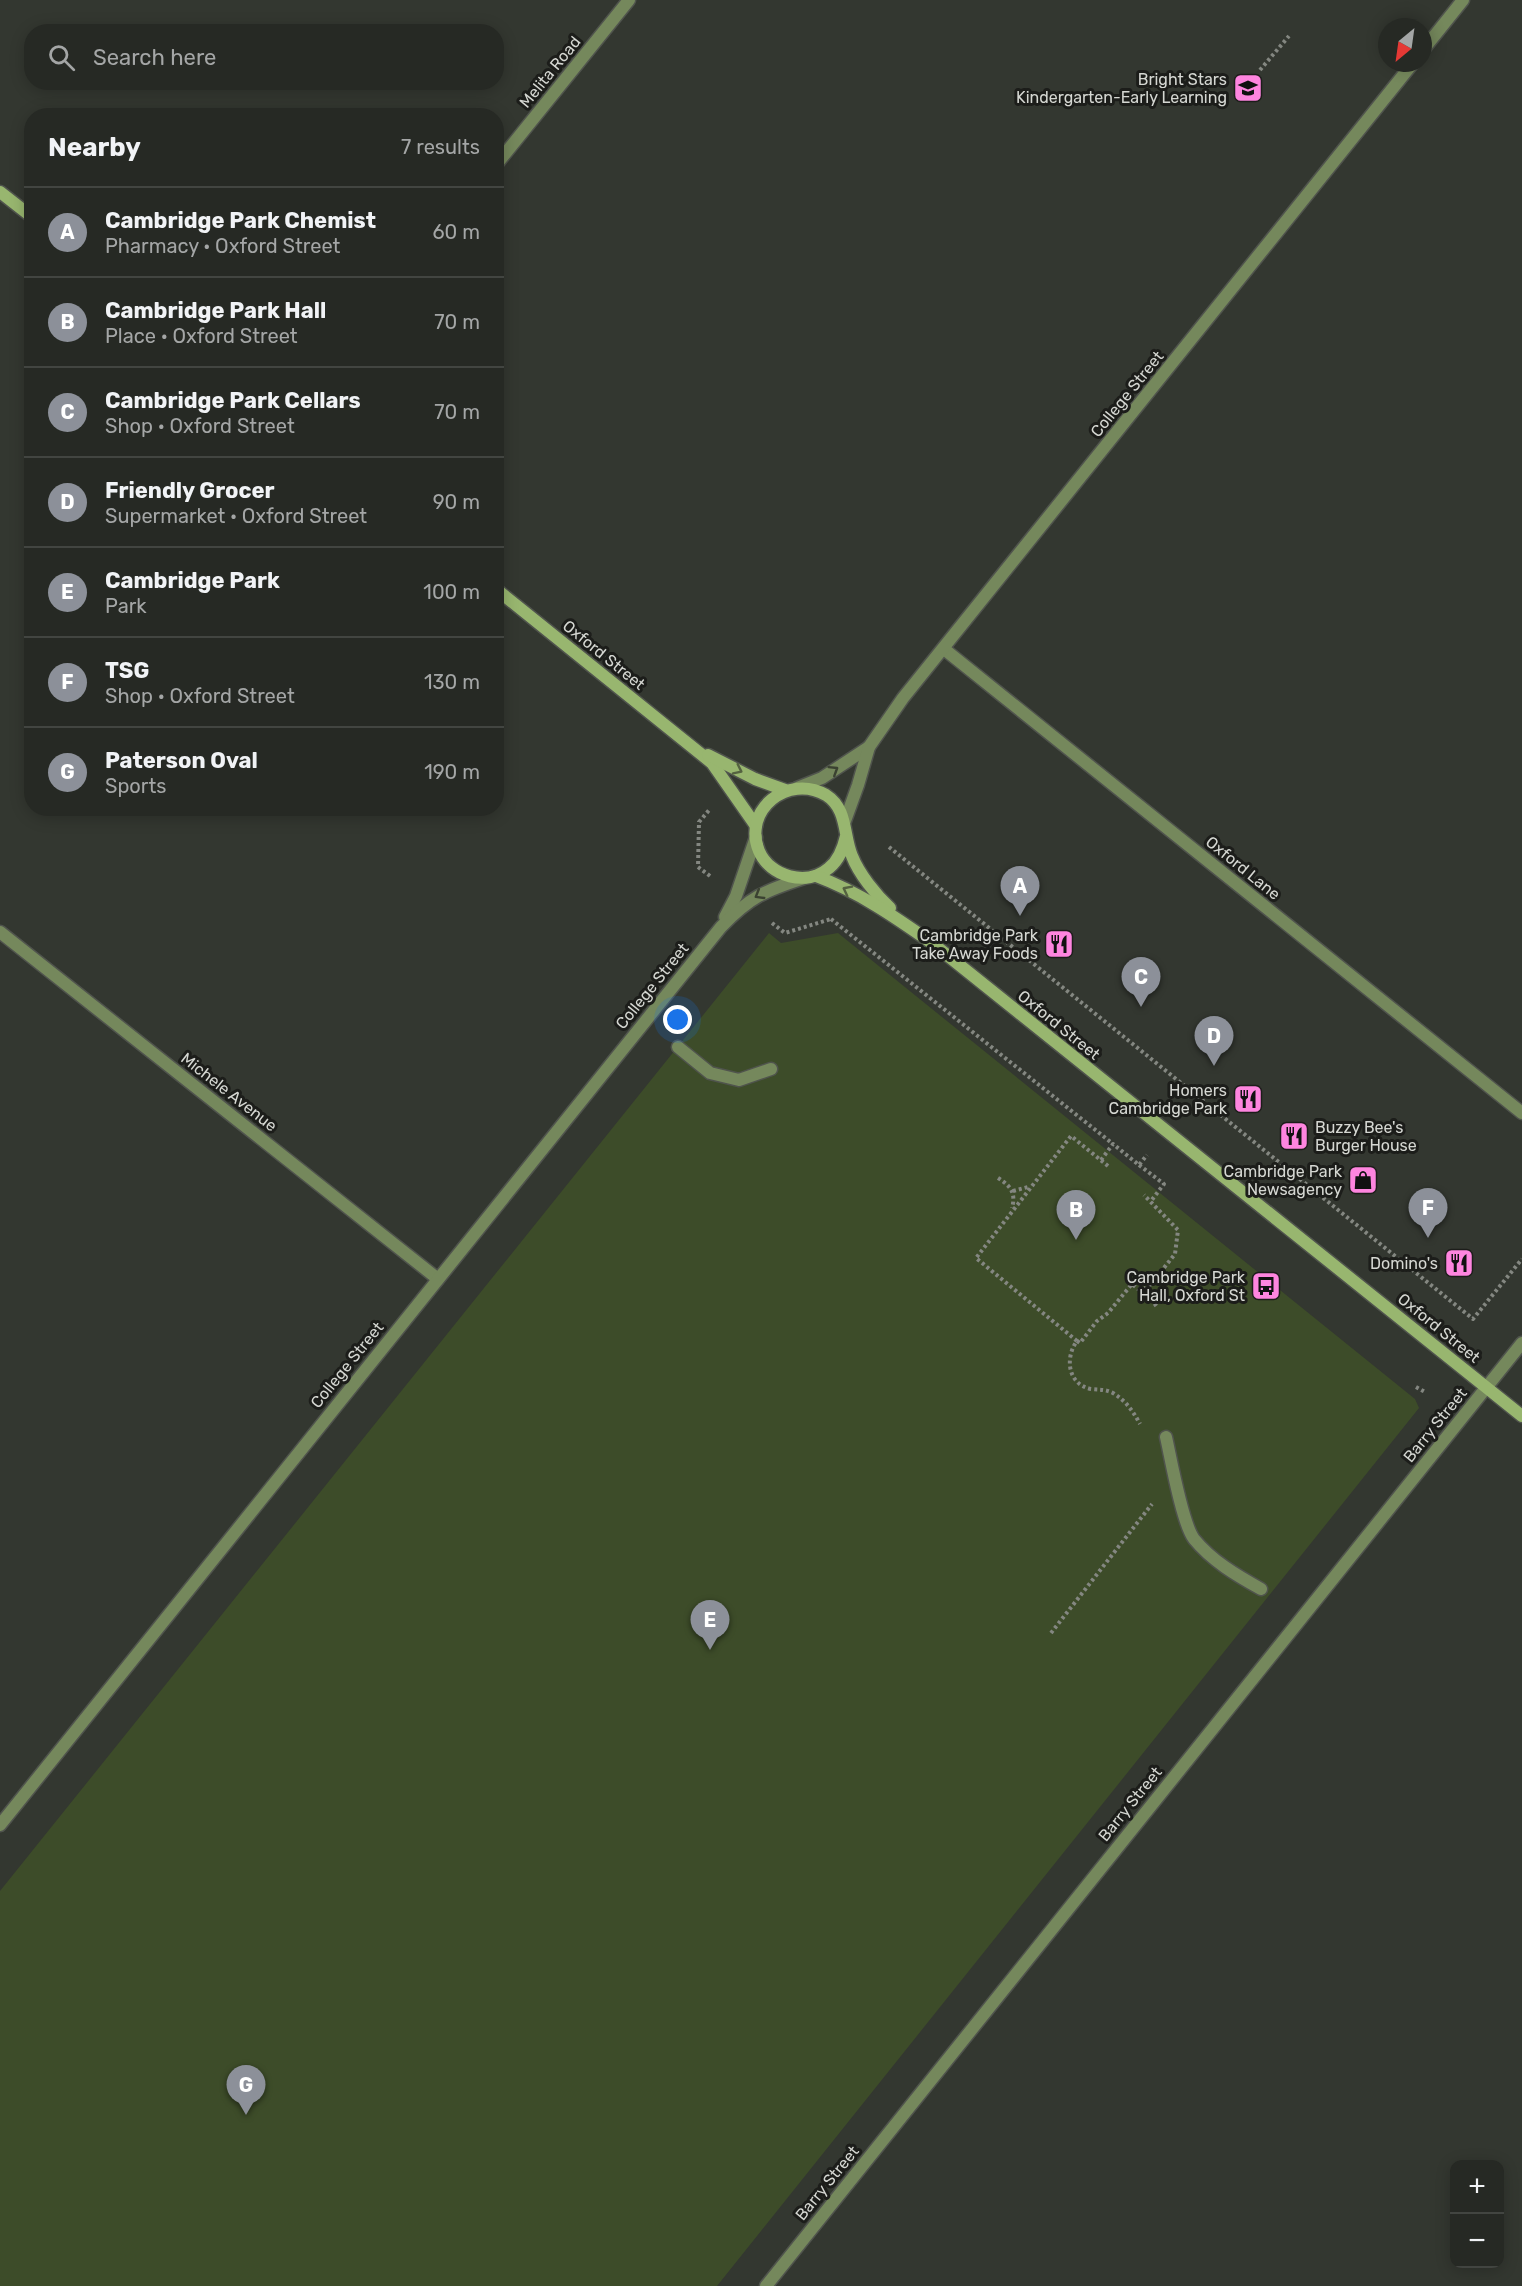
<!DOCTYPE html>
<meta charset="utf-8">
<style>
body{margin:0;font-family:Rubik,sans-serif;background:#2e312c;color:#f1f3f6}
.controls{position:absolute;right:18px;bottom:18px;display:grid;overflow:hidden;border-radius:12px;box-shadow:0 3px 15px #0003}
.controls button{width:54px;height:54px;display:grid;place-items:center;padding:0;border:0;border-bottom:2px solid #424541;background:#262924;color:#f1f3f6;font:30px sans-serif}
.compass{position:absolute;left:1378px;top:18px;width:54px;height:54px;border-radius:50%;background:#262924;box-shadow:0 3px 15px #0003;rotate:209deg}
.you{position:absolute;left:678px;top:1020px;width:21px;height:21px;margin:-15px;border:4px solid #fff;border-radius:50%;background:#1a73e8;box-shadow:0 0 0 9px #1a73e833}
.badge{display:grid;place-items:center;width:39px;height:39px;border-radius:50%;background:#8c9099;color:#fff;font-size:20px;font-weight:700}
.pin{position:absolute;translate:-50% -50px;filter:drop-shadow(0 2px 3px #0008)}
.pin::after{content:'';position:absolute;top:32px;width:21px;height:18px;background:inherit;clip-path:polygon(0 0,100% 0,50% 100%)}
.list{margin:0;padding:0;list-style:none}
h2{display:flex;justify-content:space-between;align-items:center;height:78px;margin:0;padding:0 24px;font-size:26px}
h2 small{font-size:20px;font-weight:400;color:#a4a6a6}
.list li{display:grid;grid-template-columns:39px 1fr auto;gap:18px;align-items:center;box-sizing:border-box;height:90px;padding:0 24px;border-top:2px solid #424541}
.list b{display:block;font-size:22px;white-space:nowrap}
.list p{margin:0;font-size:20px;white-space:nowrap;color:#a4a6a6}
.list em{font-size:20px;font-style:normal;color:#a4a6a6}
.icon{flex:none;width:33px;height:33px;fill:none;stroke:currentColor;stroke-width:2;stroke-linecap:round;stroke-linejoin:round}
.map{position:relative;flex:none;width:1522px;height:2286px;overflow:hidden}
.search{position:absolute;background:#262924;box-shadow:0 3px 15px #0003;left:24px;top:24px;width:480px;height:66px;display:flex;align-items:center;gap:15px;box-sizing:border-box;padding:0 21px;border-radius:24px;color:#a4a6a6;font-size:22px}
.panel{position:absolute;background:#262924;box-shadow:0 3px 15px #0003;left:24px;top:108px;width:480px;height:708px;border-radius:24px}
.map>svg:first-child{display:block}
.green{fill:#3d4c29}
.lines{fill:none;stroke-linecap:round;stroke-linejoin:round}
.lane-casing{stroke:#50544d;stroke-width:15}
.street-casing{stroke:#50544d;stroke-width:15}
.secondary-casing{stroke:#50544d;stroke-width:15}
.path{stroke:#848781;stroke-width:4;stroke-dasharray:3 3;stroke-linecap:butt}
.lane{stroke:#75885c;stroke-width:12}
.street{stroke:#75885c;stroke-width:12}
.secondary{stroke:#98b66f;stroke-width:12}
.oneway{stroke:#546240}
.oneway2{stroke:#3b4231}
.labels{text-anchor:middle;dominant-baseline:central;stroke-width:6;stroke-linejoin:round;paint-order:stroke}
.street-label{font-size:16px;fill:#d5d7d2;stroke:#1c1d1a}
.poi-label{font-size:16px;fill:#d5d7d2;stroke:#1c1d1a;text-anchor:end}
</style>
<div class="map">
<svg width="1522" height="2286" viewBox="0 0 1522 2286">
<rect width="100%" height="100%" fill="#333730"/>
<!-- green -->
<path class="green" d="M 769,933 L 781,943 L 838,933 L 1415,1399 L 1419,1408 L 717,2286 L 0,2286 L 0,1891 Z"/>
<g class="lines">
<!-- lane casing -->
<g class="lane-casing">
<g id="lane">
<path d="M 944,649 L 1522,1113"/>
<path d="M 678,1047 L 710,1073 L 739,1080 L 771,1069"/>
<path d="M 1166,1437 C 1171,1459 1182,1523 1194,1539 C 1212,1561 1236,1575 1261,1589"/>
</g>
</g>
<!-- street casing -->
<g class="street-casing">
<g id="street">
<path d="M 1423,50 L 1463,0"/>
<path d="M 496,165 L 629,0"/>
<path d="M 797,788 L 822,778 L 869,747"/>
<path d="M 845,821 L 858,785 L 869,747 L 903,698 L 1413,63"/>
<path d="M 725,917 L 736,896 L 756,837"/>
<path d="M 0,932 L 438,1279"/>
<path d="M 0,1825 L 721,927 C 750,897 764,891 804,878"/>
<path d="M 766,2286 L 1522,1343"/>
</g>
</g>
<!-- secondary casing -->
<g class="secondary-casing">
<g id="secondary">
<path d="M 0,192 L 32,217"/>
<path d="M 496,589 L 712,763 L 756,826"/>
<path d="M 708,755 L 755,779 L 785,790"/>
<path d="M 846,836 C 843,849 839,860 829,868 C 807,887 770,877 759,851 C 742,810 788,773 826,795 C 848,809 843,835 852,856 C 859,874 876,895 890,908"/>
<path d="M 816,876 C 859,892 895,917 932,943 L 1522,1416"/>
</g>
</g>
<!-- path -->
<g class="path">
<path d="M 1260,70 L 1289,36"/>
<path d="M 889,847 L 1473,1319 L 1522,1259"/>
<path d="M 710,876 L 698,867 L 699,822 L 710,809"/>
<path d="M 831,919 L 1113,1144"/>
<path d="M 772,923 L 785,933 L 831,919"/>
<path d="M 1101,1160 L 1113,1144 L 1139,1165 L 1147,1155"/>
<path d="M 1139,1165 L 1164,1184 L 1151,1201"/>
<path d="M 1108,1166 L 1071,1136 L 976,1258 L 1077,1341 C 1065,1357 1067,1384 1091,1389 C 1099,1390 1105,1389 1113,1393 C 1126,1401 1133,1411 1140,1424"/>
<path d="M 998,1178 C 1011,1186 1016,1193 1012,1208"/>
<path d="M 1013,1191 L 1028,1187"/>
<path d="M 1144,1289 L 1157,1307"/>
<path d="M 1077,1341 L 1080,1343 L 1097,1321 L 1108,1313 L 1132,1284 L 1138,1289 L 1144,1289 L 1151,1284 L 1175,1254 L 1178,1230 L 1144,1195"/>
<path d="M 1416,1387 L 1425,1392"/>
<path d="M 1051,1633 L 1152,1504"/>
</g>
<!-- lane -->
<use href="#lane" class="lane"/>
<!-- street -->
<use href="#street" class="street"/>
<!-- secondary -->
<use href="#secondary" class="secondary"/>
</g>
<!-- one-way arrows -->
<defs><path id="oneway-chevron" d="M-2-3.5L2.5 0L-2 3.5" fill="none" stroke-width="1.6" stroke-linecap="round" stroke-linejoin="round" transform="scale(1.5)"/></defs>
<g class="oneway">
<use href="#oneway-chevron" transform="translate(738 770) rotate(26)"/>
<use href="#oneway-chevron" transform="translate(847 890) rotate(-153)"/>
</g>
<g class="oneway2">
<use href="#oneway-chevron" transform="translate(834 770) rotate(-32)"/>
<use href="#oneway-chevron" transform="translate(759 895) rotate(149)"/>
</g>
<!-- icons -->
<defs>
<g id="school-square" transform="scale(1.5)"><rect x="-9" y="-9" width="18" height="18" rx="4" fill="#fe85df" stroke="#1c1d1a"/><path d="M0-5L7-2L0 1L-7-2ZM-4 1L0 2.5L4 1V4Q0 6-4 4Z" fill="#111"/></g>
<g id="restaurant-square" transform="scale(1.5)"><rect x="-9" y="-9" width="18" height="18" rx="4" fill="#fe85df" stroke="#1c1d1a"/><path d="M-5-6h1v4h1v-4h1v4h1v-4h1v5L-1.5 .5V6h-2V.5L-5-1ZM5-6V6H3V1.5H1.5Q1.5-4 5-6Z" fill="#111"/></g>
<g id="shop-square" transform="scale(1.5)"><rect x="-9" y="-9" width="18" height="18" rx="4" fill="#fe85df" stroke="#1c1d1a"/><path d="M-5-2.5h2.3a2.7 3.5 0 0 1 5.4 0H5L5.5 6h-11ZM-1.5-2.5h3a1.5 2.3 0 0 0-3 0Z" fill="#111"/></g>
<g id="bus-square" transform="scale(1.5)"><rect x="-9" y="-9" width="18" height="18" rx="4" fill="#fe85df" stroke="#1c1d1a"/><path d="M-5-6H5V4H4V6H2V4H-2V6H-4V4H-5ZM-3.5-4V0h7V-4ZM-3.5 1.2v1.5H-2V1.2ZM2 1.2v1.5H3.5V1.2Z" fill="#111"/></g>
</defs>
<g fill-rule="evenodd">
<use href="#school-square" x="1248" y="88"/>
<use href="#restaurant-square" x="1059" y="944"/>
<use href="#restaurant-square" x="1248" y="1099"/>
<use href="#restaurant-square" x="1294" y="1136"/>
<use href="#shop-square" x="1363" y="1180"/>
<use href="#restaurant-square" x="1459" y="1263"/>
<use href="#bus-square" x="1266" y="1286"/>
</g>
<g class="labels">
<!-- street labels -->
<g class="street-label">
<text transform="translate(550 72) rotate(-51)">Melita Road</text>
<text transform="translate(1127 394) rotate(-51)">College Street</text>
<text transform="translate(604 655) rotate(39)">Oxford Street</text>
<text transform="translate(1243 868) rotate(39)">Oxford Lane</text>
<text transform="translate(652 986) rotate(-51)">College Street</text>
<text transform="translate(1059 1025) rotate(39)">Oxford Street</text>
<text transform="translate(229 1092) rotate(38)">Michele Avenue</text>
<text transform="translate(1439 1328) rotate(39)">Oxford Street</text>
<text transform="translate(347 1365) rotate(-51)">College Street</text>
<text transform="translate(1435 1425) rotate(-51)">Barry Street</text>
<text transform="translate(1130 1804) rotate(-51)">Barry Street</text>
<text transform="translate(827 2183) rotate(-51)">Barry Street</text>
</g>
<!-- poi labels -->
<g class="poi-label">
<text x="1227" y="79">Bright Stars<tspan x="1227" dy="18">Kindergarten-Early Learning</tspan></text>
<text x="1038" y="935">Cambridge Park<tspan x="1038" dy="18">Take Away Foods</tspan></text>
<text x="1227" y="1090">Homers<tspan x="1227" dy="18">Cambridge Park</tspan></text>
<text x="1315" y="1127" text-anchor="start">Buzzy Bee's<tspan x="1315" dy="18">Burger House</tspan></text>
<text x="1342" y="1171">Cambridge Park<tspan x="1342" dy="18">Newsagency</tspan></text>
<text x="1438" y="1263">Domino's</text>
<text x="1245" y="1277">Cambridge Park<tspan x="1245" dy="18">Hall, Oxford St</tspan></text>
</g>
</g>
</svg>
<div class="controls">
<button>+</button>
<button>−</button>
</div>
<svg class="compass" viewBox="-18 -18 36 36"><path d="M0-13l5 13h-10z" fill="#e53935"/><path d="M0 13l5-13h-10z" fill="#a4a6a6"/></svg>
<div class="you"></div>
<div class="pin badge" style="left:1020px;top:916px">A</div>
<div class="pin badge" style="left:1076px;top:1240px">B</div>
<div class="pin badge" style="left:1141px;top:1007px">C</div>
<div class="pin badge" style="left:1214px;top:1066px">D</div>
<div class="pin badge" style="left:710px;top:1650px">E</div>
<div class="pin badge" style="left:1428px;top:1238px">F</div>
<div class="pin badge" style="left:246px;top:2115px">G</div>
<div class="search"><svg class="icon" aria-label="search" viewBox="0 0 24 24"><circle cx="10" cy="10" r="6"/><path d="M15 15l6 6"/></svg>Search here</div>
<section class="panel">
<h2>Nearby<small>7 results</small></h2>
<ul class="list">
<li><span class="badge">A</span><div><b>Cambridge Park Chemist</b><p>Pharmacy · Oxford Street</p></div><em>60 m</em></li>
<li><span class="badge">B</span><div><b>Cambridge Park Hall</b><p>Place · Oxford Street</p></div><em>70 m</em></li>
<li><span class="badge">C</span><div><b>Cambridge Park Cellars</b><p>Shop · Oxford Street</p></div><em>70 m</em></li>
<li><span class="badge">D</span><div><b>Friendly Grocer</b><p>Supermarket · Oxford Street</p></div><em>90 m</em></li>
<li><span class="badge">E</span><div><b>Cambridge Park</b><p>Park</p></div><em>100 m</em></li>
<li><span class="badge">F</span><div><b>TSG</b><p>Shop · Oxford Street</p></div><em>130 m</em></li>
<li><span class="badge">G</span><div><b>Paterson Oval</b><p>Sports</p></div><em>190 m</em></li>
</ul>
</section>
</div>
